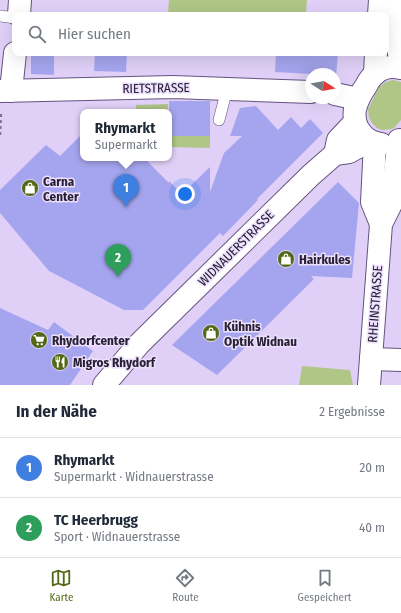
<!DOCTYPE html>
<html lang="de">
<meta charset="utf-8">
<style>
body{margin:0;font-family:"Fira Sans Condensed",sans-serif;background:#f2f2f3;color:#1f2937}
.compass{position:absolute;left:305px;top:68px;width:36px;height:36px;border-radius:50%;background:#fff;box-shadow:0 4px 16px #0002;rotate:101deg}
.you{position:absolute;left:185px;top:194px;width:14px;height:14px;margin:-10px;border:3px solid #fff;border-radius:50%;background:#1a73e8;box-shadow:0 0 0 6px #1a73e833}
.badge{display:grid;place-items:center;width:26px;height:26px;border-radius:50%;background:#536917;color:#fff;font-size:13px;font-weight:700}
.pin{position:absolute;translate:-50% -33px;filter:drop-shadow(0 1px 2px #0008)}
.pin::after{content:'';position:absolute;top:21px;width:14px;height:12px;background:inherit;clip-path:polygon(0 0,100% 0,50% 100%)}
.popup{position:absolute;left:80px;top:109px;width:92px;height:52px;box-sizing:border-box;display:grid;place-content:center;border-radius:8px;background:#fff;filter:drop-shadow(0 1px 3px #0005);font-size:13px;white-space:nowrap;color:#747a83}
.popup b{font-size:15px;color:#1f2937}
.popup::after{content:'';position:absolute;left:50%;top:100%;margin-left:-8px;border:8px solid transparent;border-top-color:#fff}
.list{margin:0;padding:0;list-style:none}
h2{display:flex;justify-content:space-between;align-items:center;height:52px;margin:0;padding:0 16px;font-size:17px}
h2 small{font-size:13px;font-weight:400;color:#747a83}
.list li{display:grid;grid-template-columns:26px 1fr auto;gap:12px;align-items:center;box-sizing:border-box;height:60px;padding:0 16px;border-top:1px solid #e0e1e3}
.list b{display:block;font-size:15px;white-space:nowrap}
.list p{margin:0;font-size:13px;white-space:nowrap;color:#747a83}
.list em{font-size:13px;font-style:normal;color:#747a83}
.icon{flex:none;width:22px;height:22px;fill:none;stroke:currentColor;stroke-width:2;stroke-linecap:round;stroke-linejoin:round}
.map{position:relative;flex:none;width:401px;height:385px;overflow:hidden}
.search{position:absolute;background:#fff;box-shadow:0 4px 16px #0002;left:12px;right:12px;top:12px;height:44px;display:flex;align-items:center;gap:10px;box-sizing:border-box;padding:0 14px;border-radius:8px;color:#747a83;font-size:15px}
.sheet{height:172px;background:#fff}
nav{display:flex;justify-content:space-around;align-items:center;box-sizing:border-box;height:56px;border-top:1px solid #e0e1e3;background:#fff;font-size:11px;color:#747a83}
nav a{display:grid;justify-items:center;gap:2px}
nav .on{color:#536917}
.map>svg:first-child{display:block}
.green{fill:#b0c687}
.building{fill:#a5a5ef}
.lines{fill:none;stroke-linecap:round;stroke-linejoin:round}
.lane-casing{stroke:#65537e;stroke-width:12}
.street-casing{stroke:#65537e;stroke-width:24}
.secondary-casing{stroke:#65537e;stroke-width:24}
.path{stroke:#7f7390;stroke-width:2.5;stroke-dasharray:3 3;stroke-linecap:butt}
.lane{stroke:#fff;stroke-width:11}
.street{stroke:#fff;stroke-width:22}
.secondary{stroke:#fff;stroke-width:22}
.labels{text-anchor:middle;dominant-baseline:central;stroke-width:3;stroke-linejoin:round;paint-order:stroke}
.street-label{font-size:13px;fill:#282133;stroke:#ebdffd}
.poi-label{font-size:13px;font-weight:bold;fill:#282133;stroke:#ebdffd;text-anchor:start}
</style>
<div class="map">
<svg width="401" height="385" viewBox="0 0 401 385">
<rect width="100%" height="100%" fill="#e0d0f8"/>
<!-- green -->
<g class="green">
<path d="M 169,0 L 307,0 L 306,15 L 261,15 L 225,13 L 223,15 L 158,15 L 158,14 L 168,14 Z"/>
<path d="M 393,80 L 401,82 L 401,120 L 395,127 L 392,129 L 382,130 L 377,128 L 372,123 L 369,118 L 368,109 L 379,87 L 386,82 Z"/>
<path d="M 168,104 L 168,112 L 136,112 L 136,105 Z"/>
<path d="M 169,136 L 210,136 L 210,148 L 169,147 Z"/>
<path d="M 302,366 L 350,370 L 353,385 L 299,385 Z"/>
</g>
<!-- building -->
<g class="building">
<path d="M 31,53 L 54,53 L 54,75 L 31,74 Z"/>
<path d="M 95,53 L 127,53 L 126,72 L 94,71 Z"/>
<path d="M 276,53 L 338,53 L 336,76 L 335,76 L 335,74 L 311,74 L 275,72 Z"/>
<rect x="169" y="101" width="41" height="35"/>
<path d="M 256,106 L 278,130 L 291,117 L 301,128 L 310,119 L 323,133 L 257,199 L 258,200 L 223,236 L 220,233 L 143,310 L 124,310 L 49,271 L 0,213 L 0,190 L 46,145 L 60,156 L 83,133 L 83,158 L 144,158 L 169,183 L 169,181 L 182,194 L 210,167 L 210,192 L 224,153 L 242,136 L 230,136 L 240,108 Z"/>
<path d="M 338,182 L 359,203 L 352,278 L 311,276 L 314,279 L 217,375 L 172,345 Z"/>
<path d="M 0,308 L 48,330 L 54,322 L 93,351 L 70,385 L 0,385 Z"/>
</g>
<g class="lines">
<!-- lane casing -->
<g class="lane-casing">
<g id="lane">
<path d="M 0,16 L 15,18"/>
<path d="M 219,120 L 227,89"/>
</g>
</g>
<!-- street casing -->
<g class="street-casing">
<g id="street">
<path d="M 397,0 L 398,46 L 401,68"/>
<path d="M 19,15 L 20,0"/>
<path d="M 379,15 L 380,0"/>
<path d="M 375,73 L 376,53"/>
<path d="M 0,91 L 173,87 L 311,92"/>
<path d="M 11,91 L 15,53"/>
<path d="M 335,94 L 358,99"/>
<path d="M 371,359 L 401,360"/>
</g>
</g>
<!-- secondary casing -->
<g class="secondary-casing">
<g id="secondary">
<path d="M 375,143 L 372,202 L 381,224"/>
<path d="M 381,144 C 364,142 352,127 355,109 C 357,101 361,93 366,86 C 368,82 371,77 375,74 C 382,67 392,66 401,68"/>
<path d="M 335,154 L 338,140 L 355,122"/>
<path d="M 104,385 L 139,344 L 311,175 L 335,154 L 349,152 L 360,146 L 368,140"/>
<path d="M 369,385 L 381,224 L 391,204 L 399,140"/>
</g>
</g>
<!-- path -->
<path class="path" d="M 0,135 L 1,112"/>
<!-- lane -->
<use href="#lane" class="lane"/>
<!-- street -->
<use href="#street" class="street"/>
<!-- secondary -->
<use href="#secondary" class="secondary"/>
</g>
<!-- icons -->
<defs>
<g id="shop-disc" transform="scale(0.9)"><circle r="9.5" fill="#536917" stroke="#ebdffd"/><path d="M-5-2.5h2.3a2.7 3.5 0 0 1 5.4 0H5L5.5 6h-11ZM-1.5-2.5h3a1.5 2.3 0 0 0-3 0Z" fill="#fff"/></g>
<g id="supermarket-disc" transform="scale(0.9)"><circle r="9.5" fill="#536917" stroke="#ebdffd"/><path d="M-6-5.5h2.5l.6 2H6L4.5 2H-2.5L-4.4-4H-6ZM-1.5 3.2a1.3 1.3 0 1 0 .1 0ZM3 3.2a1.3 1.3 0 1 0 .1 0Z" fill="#fff"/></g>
<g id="restaurant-disc" transform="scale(0.9)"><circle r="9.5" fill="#536917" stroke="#ebdffd"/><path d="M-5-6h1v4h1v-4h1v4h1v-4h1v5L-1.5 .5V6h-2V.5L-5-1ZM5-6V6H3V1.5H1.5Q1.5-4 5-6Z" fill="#fff"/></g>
</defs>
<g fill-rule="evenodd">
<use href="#shop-disc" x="30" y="188"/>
<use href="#shop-disc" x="286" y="259"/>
<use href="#shop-disc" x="211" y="333"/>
<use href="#supermarket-disc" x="39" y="340"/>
<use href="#restaurant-disc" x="60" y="362"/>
</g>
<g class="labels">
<!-- street labels -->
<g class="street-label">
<text transform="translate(156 88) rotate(-1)">RIETSTRASSE</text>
<text transform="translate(236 248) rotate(-45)">WIDNAUERSTRASSE</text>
<text transform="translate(375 304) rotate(-86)">RHEINSTRASSE</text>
</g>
<!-- poi labels -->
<g class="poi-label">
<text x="43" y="181">Carna<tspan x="43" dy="15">Center</tspan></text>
<text x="299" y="259">Hairkules</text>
<text x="224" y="326">Kühnis<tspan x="224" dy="15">Optik Widnau</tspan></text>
<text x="52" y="340">Rhydorfcenter</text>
<text x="73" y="362">Migros Rhydorf</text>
</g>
</g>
</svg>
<svg class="compass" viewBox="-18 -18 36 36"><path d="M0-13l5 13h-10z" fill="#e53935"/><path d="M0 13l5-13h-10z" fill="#747a83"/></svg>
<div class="you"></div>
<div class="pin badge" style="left:126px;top:207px;background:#3f7fe0">1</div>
<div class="popup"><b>Rhymarkt</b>Supermarkt</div>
<div class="pin badge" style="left:118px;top:277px;background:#2e9e5b">2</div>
<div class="search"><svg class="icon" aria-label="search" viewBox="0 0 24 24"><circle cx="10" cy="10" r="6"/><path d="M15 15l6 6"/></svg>Hier suchen</div>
</div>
<section class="sheet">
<h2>In der Nähe<small>2 Ergebnisse</small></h2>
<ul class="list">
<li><span class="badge" style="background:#3f7fe0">1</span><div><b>Rhymarkt</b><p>Supermarkt · Widnauerstrasse</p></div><em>20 m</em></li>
<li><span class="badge" style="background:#2e9e5b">2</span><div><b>TC Heerbrugg</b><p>Sport · Widnauerstrasse</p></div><em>40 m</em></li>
</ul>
</section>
<nav>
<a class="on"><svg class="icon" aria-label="map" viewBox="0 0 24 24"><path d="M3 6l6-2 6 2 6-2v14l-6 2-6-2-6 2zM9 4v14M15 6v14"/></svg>Karte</a>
<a><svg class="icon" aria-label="directions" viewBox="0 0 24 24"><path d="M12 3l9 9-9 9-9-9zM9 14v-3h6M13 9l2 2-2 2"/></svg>Route</a>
<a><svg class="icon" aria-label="saved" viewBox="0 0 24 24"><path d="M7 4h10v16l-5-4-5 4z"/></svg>Gespeichert</a>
</nav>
